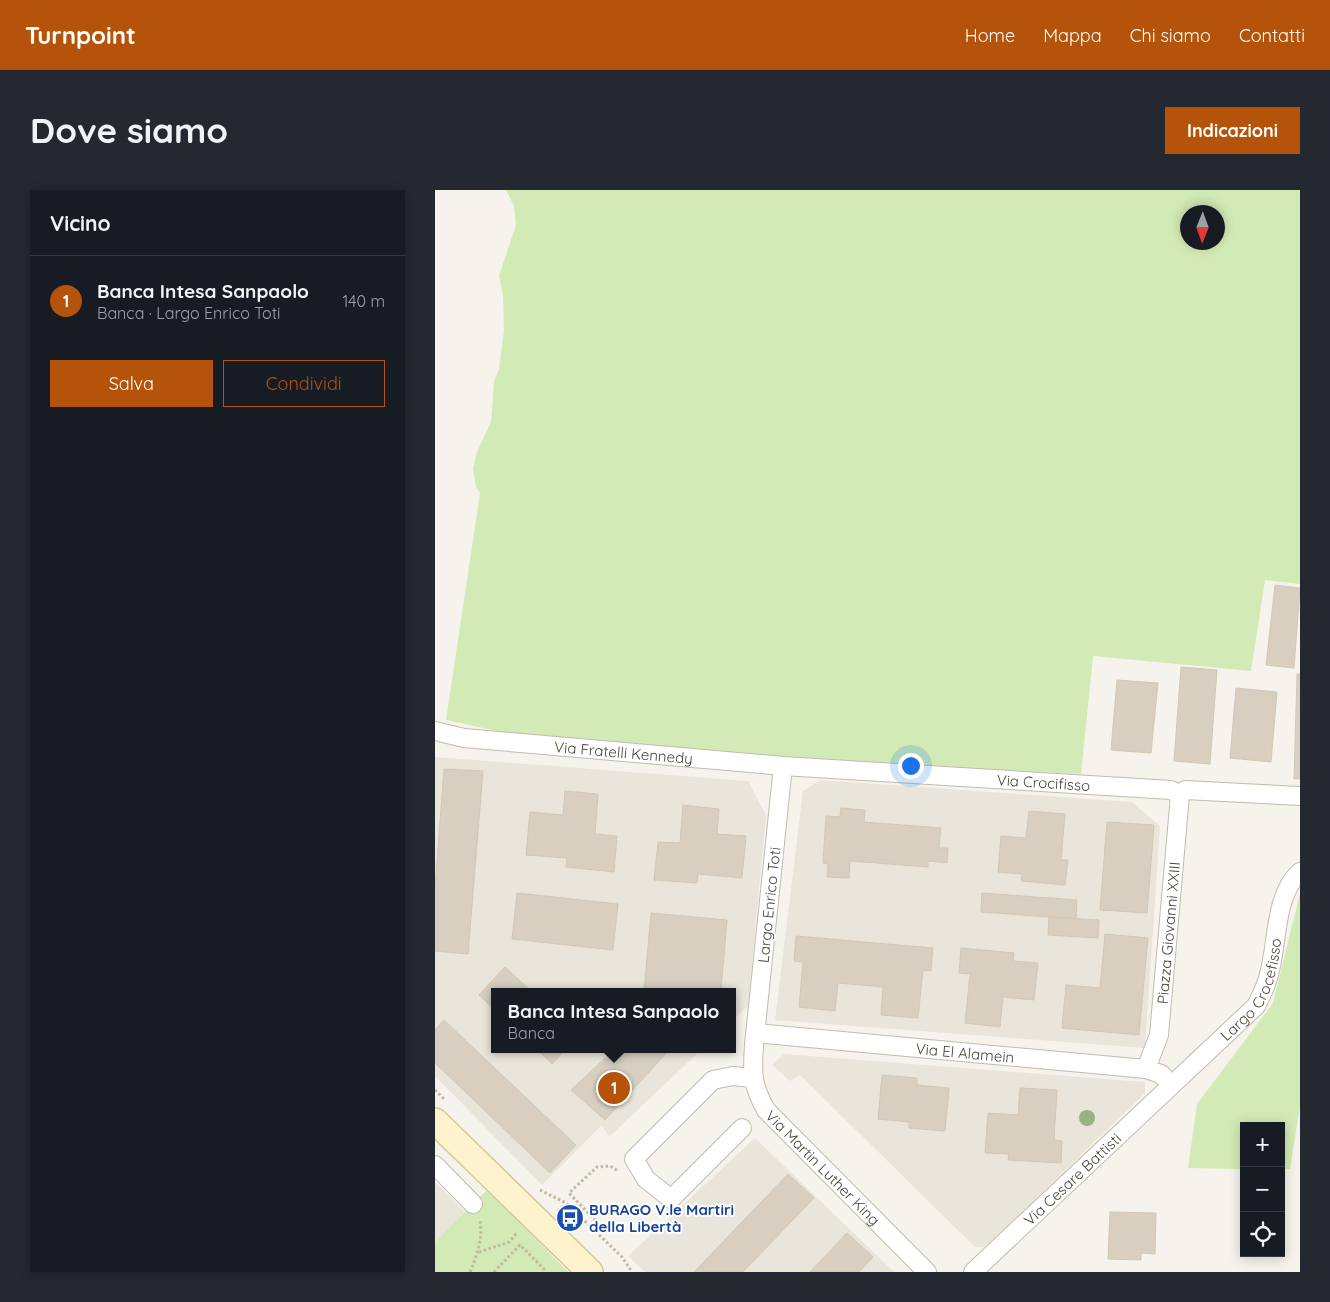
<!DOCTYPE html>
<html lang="it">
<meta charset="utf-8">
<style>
body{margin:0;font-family:Quicksand,sans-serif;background:#242831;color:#f1f3f6}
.controls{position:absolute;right:15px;bottom:15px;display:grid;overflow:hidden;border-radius:0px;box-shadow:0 2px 12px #0003}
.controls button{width:45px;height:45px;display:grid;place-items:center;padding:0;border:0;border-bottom:1px solid #363941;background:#171b24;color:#f1f3f6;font:25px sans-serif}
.compass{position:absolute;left:745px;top:15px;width:45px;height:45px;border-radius:50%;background:#171b24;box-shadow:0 2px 12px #0003;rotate:181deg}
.you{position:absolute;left:475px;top:575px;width:18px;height:18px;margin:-12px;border:4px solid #fff;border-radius:50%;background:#1a73e8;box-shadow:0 0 0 8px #1a73e833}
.badge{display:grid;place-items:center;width:32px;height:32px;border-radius:50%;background:#b45309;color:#fff;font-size:16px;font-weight:700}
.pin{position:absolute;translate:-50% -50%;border:2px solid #fff;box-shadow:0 1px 5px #0006}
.popup{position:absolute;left:56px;top:798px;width:245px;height:65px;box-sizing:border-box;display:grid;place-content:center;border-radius:0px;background:#171b24;filter:drop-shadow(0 1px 4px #0005);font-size:16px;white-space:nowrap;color:#9ea1a6}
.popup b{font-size:19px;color:#f1f3f6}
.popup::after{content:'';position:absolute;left:50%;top:100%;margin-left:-10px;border:10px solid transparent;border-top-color:#171b24}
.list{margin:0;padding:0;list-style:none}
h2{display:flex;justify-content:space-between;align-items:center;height:65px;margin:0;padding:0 20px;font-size:21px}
h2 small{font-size:16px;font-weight:400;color:#9ea1a6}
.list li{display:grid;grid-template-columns:32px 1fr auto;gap:15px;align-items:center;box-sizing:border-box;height:90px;padding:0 20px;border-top:1px solid #363941}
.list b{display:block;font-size:19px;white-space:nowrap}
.list p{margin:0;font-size:16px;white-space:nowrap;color:#9ea1a6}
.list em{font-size:16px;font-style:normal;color:#9ea1a6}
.actions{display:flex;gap:10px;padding:15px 20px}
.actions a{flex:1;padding:11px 0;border:1px solid #b45309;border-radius:0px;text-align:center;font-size:18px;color:#b45309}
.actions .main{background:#b45309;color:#fff}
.icon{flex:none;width:28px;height:28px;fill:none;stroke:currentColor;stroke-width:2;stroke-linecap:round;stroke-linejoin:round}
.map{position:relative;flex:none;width:865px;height:1082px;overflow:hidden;border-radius:0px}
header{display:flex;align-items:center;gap:30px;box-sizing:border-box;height:70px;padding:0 25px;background:#b45309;color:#fff}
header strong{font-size:24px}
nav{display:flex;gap:28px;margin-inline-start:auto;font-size:18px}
.intro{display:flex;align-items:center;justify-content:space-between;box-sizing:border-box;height:120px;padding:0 30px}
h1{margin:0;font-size:35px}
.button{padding:12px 22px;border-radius:0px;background:#b45309;color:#fff;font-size:18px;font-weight:700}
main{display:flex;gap:30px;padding:0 30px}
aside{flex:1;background:#171b24;border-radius:0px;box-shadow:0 2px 12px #0003}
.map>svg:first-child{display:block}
.residential{fill:#eae5da}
.green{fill:#d2eab5;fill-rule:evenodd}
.building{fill:#d8cfc1;stroke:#d3c7b4}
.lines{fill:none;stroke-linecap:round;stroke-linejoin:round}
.street-casing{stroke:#c2bbae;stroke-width:20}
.secondary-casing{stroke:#d6c79b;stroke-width:28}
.path{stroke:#c4b79f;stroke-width:3;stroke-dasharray:2.5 2.5;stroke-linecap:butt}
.street{stroke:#fff;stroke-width:18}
.secondary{stroke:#fff3cd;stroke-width:25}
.tree{fill:#97b381}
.labels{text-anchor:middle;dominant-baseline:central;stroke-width:4;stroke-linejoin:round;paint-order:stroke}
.street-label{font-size:15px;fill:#4b4439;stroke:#fff}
.transit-label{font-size:15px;font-weight:bold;fill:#164399;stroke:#fff;text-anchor:start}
</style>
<header>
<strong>Turnpoint</strong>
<nav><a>Home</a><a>Mappa</a><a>Chi siamo</a><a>Contatti</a></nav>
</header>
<div class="intro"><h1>Dove siamo</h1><a class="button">Indicazioni</a></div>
<main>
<aside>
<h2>Vicino<small></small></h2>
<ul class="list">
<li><span class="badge">1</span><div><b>Banca Intesa Sanpaolo</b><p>Banca · Largo Enrico Toti</p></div><em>140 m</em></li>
</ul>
<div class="actions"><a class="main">Salva</a><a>Condividi</a></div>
</aside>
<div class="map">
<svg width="865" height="1082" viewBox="0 0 865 1082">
<rect width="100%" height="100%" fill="#f6f3ec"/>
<!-- residential -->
<g class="residential">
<path d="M 0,567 L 313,591 L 331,625 L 313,816 L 298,830 L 298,802 L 60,802 L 60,859 L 267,859 L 174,947 L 167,935 L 107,995 L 0,886 Z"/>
<path d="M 385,590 L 697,612 L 725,636 L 710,858 L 340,830 L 368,601 Z"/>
<path d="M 349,864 L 710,892 L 710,903 L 551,1057 L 540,1057 L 365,885 L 355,891 L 337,875 Z"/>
<path d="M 320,948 L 459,1082 L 210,1082 L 193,1066 Z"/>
<path d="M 0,992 L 30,1022 L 0,1052 Z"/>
</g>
<!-- green -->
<g class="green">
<path d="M 71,0 L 865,0 L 865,394 L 830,390 L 816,481 L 658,466 L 646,584 L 423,574 L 137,549 L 100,549 L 11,530 L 45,303 L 41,297 L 38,279 L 42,262 L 56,232 L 59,192 L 64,179 L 69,141 L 68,105 L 64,86 L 81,35 L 79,16 ZM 752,22 L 782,22 L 782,52 L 752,52 Z"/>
<path d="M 865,703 L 865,916 L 855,979 L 846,979 L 846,936 L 809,936 L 809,979 L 753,978 L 762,914 L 838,813 Z"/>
<path d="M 52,1000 L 133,1082 L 0,1082 L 0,1052 Z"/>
</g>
<!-- building -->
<g class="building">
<path d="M 840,395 L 865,398 L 859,478 L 831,475 Z"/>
<path d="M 746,477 L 782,480 L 775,574 L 739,571 Z"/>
<path d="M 862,484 L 865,484 L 865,589 L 859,589 Z"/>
<path d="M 682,490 L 723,493 L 716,563 L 676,560 Z"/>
<path d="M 801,498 L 842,502 L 836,572 L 795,568 Z"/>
<path d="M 9,579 L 48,581 L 33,764 L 0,761 L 0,697 Z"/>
<path d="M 130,601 L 163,604 L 160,644 L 182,646 L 179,682 L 131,677 L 132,668 L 91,665 L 95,622 L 128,625 Z"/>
<path d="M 248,615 L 284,619 L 282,644 L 311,646 L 307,688 L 263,684 L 262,693 L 219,690 L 223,652 L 245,653 Z"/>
<path d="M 406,618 L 430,620 L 429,632 L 506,638 L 504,658 L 513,658 L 512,673 L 493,671 L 493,677 L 415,671 L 414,688 L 392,687 L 393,674 L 388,673 L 391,626 L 405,627 Z"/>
<path d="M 594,621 L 630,624 L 626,670 L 633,670 L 630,695 L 586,691 L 587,684 L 563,682 L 566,646 L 591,648 Z"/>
<path d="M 672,632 L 719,635 L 712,723 L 665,720 Z"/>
<path d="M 82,703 L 183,714 L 178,760 L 77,749 Z"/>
<path d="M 547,703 L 642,710 L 641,729 L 546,722 Z"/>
<path d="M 216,723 L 292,730 L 286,799 L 262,802 L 209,802 Z"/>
<path d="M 614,727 L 664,730 L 663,748 L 613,745 Z"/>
<path d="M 670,744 L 713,748 L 704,845 L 627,838 L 631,795 L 665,798 Z"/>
<path d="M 361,746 L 498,758 L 496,781 L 488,780 L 483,828 L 446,825 L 448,797 L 403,793 L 400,821 L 364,817 L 368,772 L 359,771 Z"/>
<path d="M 526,758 L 579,763 L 578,771 L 603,773 L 599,810 L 568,807 L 565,837 L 530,833 L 535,784 L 524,783 Z"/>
<path d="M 70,777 L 97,802 L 60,802 L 60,820 L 44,805 Z"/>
<path d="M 9,830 L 141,955 L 115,983 L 0,873 L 0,840 Z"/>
<path d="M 102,859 L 131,859 L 117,874 Z"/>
<path d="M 180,859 L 235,859 L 170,930 L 136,900 Z"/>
<path d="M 447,885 L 482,888 L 482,895 L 514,898 L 510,941 L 474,938 L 474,932 L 443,929 Z"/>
<path d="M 585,898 L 622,900 L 619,950 L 627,951 L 626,973 L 573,970 L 574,964 L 550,963 L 553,923 L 583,925 Z"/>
<path d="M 353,984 L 379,1008 L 308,1082 L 259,1082 Z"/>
<path d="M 126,1018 L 133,1025 L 130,1028 L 123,1021 Z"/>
<path d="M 675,1022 L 721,1023 L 720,1064 L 706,1063 L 706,1070 L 673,1069 Z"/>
<path d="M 412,1043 L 438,1067 L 424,1082 L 375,1082 Z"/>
</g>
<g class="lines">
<!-- street casing -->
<g class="street-casing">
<g id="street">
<path id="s1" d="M 0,541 L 29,548 L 348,576 L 736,600 L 745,605"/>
<path id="s2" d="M 348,576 L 319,855 C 317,883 317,895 331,920 L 492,1082"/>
<path d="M 745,605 L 750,600 L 865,606"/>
<path id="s3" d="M 320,843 L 711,879 L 726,884 L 736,895"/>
<path id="s4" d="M 711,879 L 724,845 L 745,605"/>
<path d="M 307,938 L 236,1009 L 211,989 L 199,969 L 278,890 L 298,886 L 317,888"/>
<path d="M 0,975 L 38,1014"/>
<path id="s5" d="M 538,1082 L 821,816 C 826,806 832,795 834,784 C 843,753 839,705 865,682"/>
</g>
</g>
<!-- secondary casing -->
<g class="secondary-casing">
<path id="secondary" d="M 0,931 L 155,1082"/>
</g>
<!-- path -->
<g class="path">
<path d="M 0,900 L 10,910"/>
<path d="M 105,1000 L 131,1013 L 187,1067 L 197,1082"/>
<path d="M 157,1038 L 162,1032 L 134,1003 L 162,977 L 175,976 L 183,981"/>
<path d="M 44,1062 L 74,1052 L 82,1043"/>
<path d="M 35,1082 C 42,1065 48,1049 45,1031"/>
<path d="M 59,1082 L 85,1055 L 111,1081"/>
</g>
<!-- street -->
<use href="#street" class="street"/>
<!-- secondary -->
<use href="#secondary" class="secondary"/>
</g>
<!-- trees -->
<circle class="tree" cx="652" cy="928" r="8"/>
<!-- icons -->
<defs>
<g id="bus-disc" transform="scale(1.4375)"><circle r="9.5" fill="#1a4fb4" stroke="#fff"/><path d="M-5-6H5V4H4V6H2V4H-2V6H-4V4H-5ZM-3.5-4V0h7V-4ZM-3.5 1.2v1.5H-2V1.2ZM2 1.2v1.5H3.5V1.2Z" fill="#fff"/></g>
</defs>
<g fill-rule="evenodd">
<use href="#bus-disc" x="135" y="1028"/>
</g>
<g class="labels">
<!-- street labels -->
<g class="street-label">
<text stroke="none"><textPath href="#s1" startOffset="190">Via Fratelli Kennedy</textPath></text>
<text stroke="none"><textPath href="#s1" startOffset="611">Via Crocifisso</textPath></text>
<text transform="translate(334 715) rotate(-84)">Largo Enrico Toti</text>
<text stroke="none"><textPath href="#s4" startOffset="139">Piazza Giovanni XXIII</textPath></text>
<text stroke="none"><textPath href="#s5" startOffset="401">Largo Crocefisso</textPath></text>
<text stroke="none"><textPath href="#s3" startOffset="211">Via El Alamein</textPath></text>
<text stroke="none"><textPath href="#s2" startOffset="429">Via Martin Luther King</textPath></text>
<text stroke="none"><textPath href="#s5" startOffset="136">Via Cesare Battisti</textPath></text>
</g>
<!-- transit labels -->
<g class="transit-label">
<text x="154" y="1019">BURAGO V.le Martiri<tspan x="154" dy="17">della Libertà</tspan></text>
</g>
</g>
</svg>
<div class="controls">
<button>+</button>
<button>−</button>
<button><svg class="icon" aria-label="locate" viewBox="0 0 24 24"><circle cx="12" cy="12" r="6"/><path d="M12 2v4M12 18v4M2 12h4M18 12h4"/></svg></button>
</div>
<svg class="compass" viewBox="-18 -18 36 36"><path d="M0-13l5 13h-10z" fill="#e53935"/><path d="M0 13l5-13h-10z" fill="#9ea1a6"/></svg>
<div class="you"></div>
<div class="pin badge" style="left:179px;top:898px">1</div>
<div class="popup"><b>Banca Intesa Sanpaolo</b>Banca</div>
</div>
</main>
